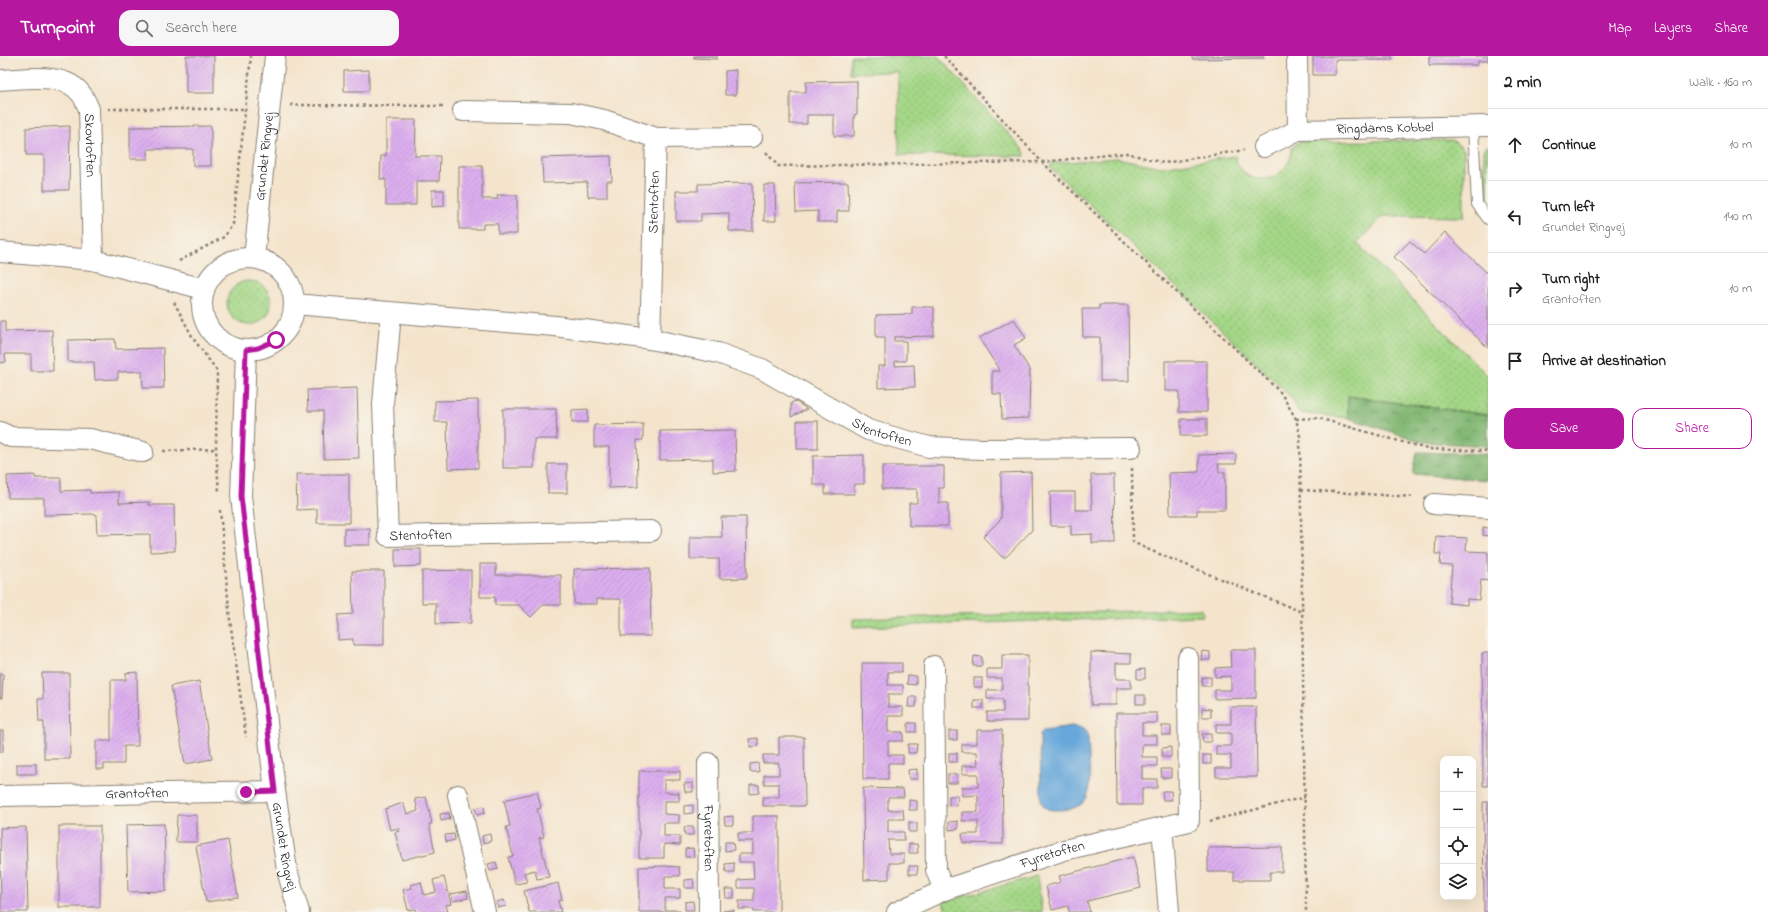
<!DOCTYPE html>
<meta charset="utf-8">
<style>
body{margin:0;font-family:"Indie Flower",sans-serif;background:#f6f6f6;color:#202124}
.controls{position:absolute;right:12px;bottom:12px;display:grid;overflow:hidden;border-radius:8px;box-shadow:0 4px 16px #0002}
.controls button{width:36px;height:36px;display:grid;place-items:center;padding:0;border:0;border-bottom:1px solid #e0e0e0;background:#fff;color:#202124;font:20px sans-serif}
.stop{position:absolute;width:12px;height:12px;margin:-9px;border:3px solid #b5179e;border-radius:50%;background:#fff}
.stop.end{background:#b5179e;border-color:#fff;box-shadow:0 1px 4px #0008}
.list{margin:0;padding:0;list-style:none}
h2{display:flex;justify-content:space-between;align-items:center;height:52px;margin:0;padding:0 16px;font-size:17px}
h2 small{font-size:13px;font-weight:400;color:#757577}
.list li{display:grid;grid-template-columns:26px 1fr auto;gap:12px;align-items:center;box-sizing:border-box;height:72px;padding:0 16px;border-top:1px solid #e0e0e0}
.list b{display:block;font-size:15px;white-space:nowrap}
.list p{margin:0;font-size:13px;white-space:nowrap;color:#757577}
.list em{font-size:13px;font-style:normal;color:#757577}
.actions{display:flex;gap:8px;padding:12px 16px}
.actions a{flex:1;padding:9px 0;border:1px solid #b5179e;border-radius:12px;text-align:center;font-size:14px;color:#b5179e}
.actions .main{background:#b5179e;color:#fff}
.icon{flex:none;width:22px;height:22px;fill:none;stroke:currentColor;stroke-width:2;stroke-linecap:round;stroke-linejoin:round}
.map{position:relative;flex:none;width:1488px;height:856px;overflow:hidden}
header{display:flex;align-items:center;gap:24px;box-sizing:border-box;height:56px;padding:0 20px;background:#b5179e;color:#fff}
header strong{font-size:19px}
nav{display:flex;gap:22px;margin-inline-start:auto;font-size:14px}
.search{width:280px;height:36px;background:#f6f6f6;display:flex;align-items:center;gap:10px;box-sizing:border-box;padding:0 14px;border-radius:12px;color:#757577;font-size:15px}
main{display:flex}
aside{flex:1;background:#fff}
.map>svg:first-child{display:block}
.grass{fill:url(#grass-dots);stroke:#607a52}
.forest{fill:url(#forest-crowns);stroke:#506a48}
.water{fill:#68a7da;stroke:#42627b}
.building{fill:url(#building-hatch)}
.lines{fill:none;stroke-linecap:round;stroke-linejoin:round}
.lane-casing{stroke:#888074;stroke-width:12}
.street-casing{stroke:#888074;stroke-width:22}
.path{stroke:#888074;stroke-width:2.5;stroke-dasharray:3 3;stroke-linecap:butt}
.lane{stroke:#fff;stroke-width:10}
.street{stroke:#fff;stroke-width:20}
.route{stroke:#b5179e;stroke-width:5}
.labels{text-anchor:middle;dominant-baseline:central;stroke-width:3;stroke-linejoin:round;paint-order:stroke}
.street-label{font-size:14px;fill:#1c1c1c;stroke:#f7f3e8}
</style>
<header>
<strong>Turnpoint</strong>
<div class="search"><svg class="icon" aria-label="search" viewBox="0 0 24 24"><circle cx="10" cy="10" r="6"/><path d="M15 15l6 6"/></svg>Search here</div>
<nav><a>Map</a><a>Layers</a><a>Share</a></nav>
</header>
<main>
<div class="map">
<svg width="1488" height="856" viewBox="0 0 1488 856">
<defs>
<pattern id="grass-dots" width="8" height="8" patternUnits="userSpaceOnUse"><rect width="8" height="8" fill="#a4d787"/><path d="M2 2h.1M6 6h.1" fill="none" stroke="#8db874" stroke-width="1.8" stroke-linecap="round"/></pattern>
<pattern id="forest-crowns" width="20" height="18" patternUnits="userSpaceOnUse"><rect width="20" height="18" fill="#83b874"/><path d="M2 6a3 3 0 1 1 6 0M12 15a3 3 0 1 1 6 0" fill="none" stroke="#6a955e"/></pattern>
<pattern id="building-hatch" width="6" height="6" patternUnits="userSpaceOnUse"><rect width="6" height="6" fill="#dcaeee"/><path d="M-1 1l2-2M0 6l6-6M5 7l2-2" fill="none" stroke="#bc95cc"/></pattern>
</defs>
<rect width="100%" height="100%" fill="#f7f3e8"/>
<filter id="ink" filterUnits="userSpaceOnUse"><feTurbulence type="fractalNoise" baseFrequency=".025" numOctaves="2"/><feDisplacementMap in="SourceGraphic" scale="8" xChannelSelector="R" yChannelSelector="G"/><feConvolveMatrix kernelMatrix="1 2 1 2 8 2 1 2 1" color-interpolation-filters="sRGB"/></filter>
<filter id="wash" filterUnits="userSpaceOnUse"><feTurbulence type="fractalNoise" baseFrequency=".012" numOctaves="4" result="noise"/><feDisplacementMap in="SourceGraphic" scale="16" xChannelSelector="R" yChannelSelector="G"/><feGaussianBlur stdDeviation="0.9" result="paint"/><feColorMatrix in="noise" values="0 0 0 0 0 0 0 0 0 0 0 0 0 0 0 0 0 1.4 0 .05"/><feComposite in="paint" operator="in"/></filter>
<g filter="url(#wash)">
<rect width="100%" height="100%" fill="#f4e4cc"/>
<!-- grass -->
<g class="grass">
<path d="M 851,0 L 938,0 L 1024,95 L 1025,100 L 899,99 L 898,16 L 851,17 Z"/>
<path d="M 1453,84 L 1464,94 L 1464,161 L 1383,160 L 1357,187 L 1488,320 L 1488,359 L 1348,340 L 1348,362 L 1299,357 L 1293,344 L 1280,330 L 1050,111 L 1052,107 L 1117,102 L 1161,111 L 1235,100 C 1243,135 1290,129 1292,91 L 1299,86 Z"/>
<path d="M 1488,89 L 1488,148 L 1484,145 L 1484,93 Z"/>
<circle cx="249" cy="247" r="22"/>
<path d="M 1202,553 L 1203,560 L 853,571 L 853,563 Z"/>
<path d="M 1037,820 L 1042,856 L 946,856 L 943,846 Z"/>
</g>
<!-- forest -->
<g class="forest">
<path d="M 1348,340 L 1488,359 L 1488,390 L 1423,386 L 1348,362 Z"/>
<path d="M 1417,396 L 1488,398 L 1488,424 L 1413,418 Z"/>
</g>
<!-- water -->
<path class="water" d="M 1072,670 L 1084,672 L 1088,678 C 1088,695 1093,729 1086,743 C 1081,752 1067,754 1058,754 C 1050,754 1044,754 1041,745 L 1040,678 L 1044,674 Z"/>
<g id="blocks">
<!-- building -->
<g class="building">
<rect x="186" y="0" width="28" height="37"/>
<path d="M 694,0 L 717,0 L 717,3 L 694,2 Z"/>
<path d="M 1192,0 L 1264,0 L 1264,2 L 1192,3 Z"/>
<path d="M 1313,0 L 1392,0 L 1392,4 L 1335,4 L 1335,19 L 1313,19 Z"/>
<path d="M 1429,0 L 1488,0 L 1488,5 L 1478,5 L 1478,9 L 1429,9 Z"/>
<path d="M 369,14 L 369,35 L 344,35 L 344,15 Z"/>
<path d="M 736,14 L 736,39 L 725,39 L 725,15 Z"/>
<path d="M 857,25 L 857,58 L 854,59 L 854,80 L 834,80 L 834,59 L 807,59 L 807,68 L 790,68 L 790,36 L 806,36 L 806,26 Z"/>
<path d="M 386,64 L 416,64 L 415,100 L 440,100 L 439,125 L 416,125 L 416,149 L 386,149 L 386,124 L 380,123 L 381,100 L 386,100 Z"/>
<path d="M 70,70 L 69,134 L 44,134 L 44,99 L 26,99 L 26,72 Z"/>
<path d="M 211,70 L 211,110 L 193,110 L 193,93 L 148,93 L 148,103 L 130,103 L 130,71 Z"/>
<path d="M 611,100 L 612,125 L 607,125 L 607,141 L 588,141 L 587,126 L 543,127 L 542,102 Z"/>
<path d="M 459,110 L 482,110 L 482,143 L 498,143 L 497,139 L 517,139 L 517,178 L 498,178 L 498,168 L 483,168 L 483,173 L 459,173 Z"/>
<path d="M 848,126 L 849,155 L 837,155 L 837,166 L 818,166 L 818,155 L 796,156 L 795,127 Z"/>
<path d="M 752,127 L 753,175 L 729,175 L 729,157 L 701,158 L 701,165 L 676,165 L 676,135 L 698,135 L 698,128 Z"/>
<path d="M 764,129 L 775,129 L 776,165 L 764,165 Z"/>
<path d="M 432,134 L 444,134 L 444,150 L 432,151 Z"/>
<path d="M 1445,176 L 1488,218 L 1488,292 L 1394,201 L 1410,185 L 1424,198 Z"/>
<path d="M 1099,249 L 1128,249 L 1129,325 L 1100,325 L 1100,281 L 1083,281 L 1082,253 L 1099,253 Z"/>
<path d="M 912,251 L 934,251 L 934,280 L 894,281 L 894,285 L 906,285 L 906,305 L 895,305 L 895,310 L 914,309 L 915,331 L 878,332 L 878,310 L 885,310 L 885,281 L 876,281 L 876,259 L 912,258 Z"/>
<path d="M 1014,263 L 1026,282 L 1014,289 L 1030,314 L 1029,362 L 1002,363 L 1001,338 L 992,338 L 992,315 L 1000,315 L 979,282 Z"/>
<path d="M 0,265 L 5,265 L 5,275 L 52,274 L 53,315 L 31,315 L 31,298 L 5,298 L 6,306 L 0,307 Z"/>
<path d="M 115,283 L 116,293 L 163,292 L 164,332 L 143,332 L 142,315 L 118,316 L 118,323 L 95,324 L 94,306 L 68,306 L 68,284 Z"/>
<path d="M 1165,305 L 1207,305 L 1207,356 L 1179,356 L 1179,335 L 1165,335 Z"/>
<path d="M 357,332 L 359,402 L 324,403 L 323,355 L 308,355 L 307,334 Z"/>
<path d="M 478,344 L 478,412 L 448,413 L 447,366 L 435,366 L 435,345 Z"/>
<path d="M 795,345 L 807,353 L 791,361 L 791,347 Z"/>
<path d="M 503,353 L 556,353 L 557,383 L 534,383 L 534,412 L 503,412 Z"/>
<path d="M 588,353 L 588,366 L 572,366 L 572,354 Z"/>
<rect x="1181" y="363" width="26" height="17"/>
<rect x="797" y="365" width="21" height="28"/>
<path d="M 643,368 L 643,384 L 637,384 L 638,431 L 609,432 L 609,391 L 594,391 L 594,369 Z"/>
<path d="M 735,374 L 736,415 L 713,416 L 713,403 L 660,404 L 660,375 Z"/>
<path d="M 1236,398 L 1236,408 L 1218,408 L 1219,416 L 1225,416 L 1225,454 L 1197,454 L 1197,459 L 1170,459 L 1169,417 L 1199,416 L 1199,399 Z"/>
<path d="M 864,399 L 864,428 L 854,428 L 854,438 L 825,438 L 825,429 L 813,429 L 813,400 Z"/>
<rect x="548" y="408" width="19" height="29"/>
<path d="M 882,410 L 944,410 L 944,432 L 939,432 L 939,447 L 948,447 L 948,470 L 909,470 L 909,447 L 917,447 L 917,433 L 882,433 Z"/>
<path d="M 1031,416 L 1032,474 L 1006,501 L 1002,501 L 983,481 L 1001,463 L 1001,417 Z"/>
<path d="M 296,418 L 349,418 L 349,467 L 317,467 L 317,453 L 297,454 Z"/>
<path d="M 35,419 L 35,422 L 61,422 L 61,435 L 90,434 L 90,437 L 119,436 L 119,447 L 149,446 L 149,449 L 174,449 L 175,495 L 150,496 L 150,478 L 97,479 L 96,458 L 44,459 L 44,442 L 8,442 L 7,420 Z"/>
<path d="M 1091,419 L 1114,419 L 1115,487 L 1092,487 L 1092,478 L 1071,479 L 1071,470 L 1051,470 L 1050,436 L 1075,436 L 1075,454 L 1092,454 Z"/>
<path d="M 721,461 L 746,461 L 747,522 L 720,523 L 719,503 L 690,503 L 690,481 L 722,481 Z"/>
<path d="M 1483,471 L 1488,472 L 1488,480 L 1483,479 Z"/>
<rect x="344" y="473" width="26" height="16"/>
<path d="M 1436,480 L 1467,482 L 1466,495 L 1488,496 L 1488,525 L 1481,524 L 1479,544 L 1467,543 L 1467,549 L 1449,547 L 1452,510 L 1440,509 L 1441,498 L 1435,498 Z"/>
<path d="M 395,493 L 421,493 L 421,510 L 395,511 Z"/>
<path d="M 480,508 L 496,508 L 496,519 L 561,519 L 561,549 L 543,549 L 531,561 L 519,549 L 495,549 L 495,541 L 480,541 Z"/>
<path d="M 650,512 L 651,580 L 621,580 L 621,543 L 597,543 L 597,548 L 574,548 L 574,513 Z"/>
<path d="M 471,514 L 471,567 L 436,568 L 436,547 L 422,547 L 422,515 Z"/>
<path d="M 352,515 L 384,515 L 384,589 L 353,589 L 353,583 L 338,584 L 338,559 L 353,558 Z"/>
<path d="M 1230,594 L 1256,594 L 1256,642 L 1215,643 L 1215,634 L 1231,634 L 1231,620 L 1215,621 L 1215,612 L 1231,611 Z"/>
<path d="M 1202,595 L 1210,596 L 1210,604 L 1201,604 Z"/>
<path d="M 1091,596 L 1131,598 L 1131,607 L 1116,607 L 1116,623 L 1131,623 L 1131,632 L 1116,632 L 1116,649 L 1091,649 Z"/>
<path d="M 1482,597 L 1488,597 L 1488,730 L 1483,730 Z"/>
<path d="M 1002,599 L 1028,599 L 1028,665 L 987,665 L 987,656 L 1003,656 L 1003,643 L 987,643 L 987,634 L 1002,634 L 1002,622 L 987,622 L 987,613 L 1002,613 Z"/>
<path d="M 974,600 L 982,601 L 982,610 L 973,610 Z"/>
<path d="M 862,607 L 902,607 L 902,616 L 888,616 L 888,629 L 903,629 L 903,638 L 888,638 L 888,651 L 903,651 L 903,660 L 888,660 L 888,676 L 903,676 L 903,685 L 888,685 L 888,699 L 903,699 L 903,707 L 888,707 L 888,723 L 863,723 Z"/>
<path d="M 1145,613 L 1145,623 L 1137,623 L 1137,614 Z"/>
<path d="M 137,616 L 138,690 L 124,690 L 124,708 L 104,708 L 104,713 L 96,713 L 96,685 L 111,685 L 111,624 L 126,624 L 126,617 Z"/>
<path d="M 42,617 L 69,617 L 70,703 L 44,703 L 44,666 L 39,666 L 38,643 L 43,643 Z"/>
<path d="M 0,618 L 3,618 L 2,642 L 0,642 Z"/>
<path d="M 908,619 L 916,620 L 916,629 L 907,628 Z"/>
<rect x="1202" y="621" width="9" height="9"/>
<rect x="974" y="622" width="8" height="9"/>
<path d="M 199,625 L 212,703 L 185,708 L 171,630 Z"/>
<rect x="1136" y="639" width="9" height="9"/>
<path d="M 909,641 L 916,641 L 916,651 L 908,651 Z"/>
<rect x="974" y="644" width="9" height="8"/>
<path d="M 1231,651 L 1256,651 L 1257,721 L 1216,721 L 1216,712 L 1231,712 L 1231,699 L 1216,699 L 1216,690 L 1231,690 L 1231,677 L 1216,677 L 1216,668 L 1231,668 Z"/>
<path d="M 1202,652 L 1211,653 L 1211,661 L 1202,661 Z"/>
<path d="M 1116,657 L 1157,657 L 1157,667 L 1142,667 L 1142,679 L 1157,679 L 1157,688 L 1142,688 L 1142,701 L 1157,701 L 1157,710 L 1142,710 L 1142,723 L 1157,723 L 1157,732 L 1142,732 L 1142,749 L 1117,749 Z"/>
<rect x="908" y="667" width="8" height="9"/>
<rect x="1162" y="670" width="9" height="9"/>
<path d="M 977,674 L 1002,674 L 1003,788 L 963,787 L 962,778 L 978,778 L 978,765 L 962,765 L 962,756 L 978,756 L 978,739 L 962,740 L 962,731 L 978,731 L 978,718 L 962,718 L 962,710 L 978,709 L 977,696 L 962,696 L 962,688 L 977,688 Z"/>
<rect x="0" y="675" width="3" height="21"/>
<rect x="949" y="675" width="8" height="9"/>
<path d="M 1202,678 L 1211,678 L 1211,686 L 1203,686 Z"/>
<path d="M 779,681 L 804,681 L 805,750 L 763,750 L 763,741 L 779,741 L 779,728 L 764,728 L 764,719 L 779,719 L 779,707 L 763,707 L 763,699 L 779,699 Z"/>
<path d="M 758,682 L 758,690 L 750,691 L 749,683 Z"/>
<path d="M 908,688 L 917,688 L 916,697 L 908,697 Z"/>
<path d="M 1171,691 L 1171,701 L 1162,701 L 1162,692 Z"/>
<rect x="949" y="697" width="8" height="9"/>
<rect x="1203" y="699" width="8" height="9"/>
<path d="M 758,707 L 759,716 L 750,716 L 750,708 Z"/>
<rect x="17" y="708" width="19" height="10"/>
<path d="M 917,713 L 917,723 L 909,723 L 908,714 Z"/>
<path d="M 1161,713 L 1171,713 L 1171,722 L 1162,722 Z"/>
<path d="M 639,715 L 680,715 L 680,724 L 664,724 L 664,736 L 679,737 L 679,745 L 664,745 L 664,758 L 679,759 L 679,767 L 664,767 L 664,780 L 680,780 L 680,789 L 664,788 L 664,802 L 639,802 Z"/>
<rect x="948" y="718" width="9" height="9"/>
<path d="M 693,727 L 693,736 L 685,736 L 684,728 Z"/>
<path d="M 750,729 L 759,729 L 759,737 L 750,738 Z"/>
<path d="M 863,732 L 903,733 L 904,741 L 888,741 L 888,754 L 903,754 L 904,763 L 888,763 L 888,776 L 904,776 L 904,784 L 888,784 L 889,798 L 904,798 L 904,807 L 889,807 L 889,823 L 864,824 Z"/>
<path d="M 1162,735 L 1171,735 L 1172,744 L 1163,744 Z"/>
<path d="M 537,736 L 541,752 L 537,753 L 544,781 L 539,782 L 549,821 L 537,823 L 535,814 L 524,817 L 527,826 L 515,828 L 508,801 L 513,800 L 506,771 L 510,770 L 504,744 Z"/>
<path d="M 949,740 L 958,740 L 957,750 L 949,749 Z"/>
<path d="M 426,741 L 432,768 L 429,768 L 435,796 L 402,804 L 395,776 L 399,775 L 398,772 L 390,774 L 385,753 L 403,747 L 407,758 L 418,755 L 415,743 Z"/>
<path d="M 909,744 L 917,745 L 917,754 L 909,754 Z"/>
<path d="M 1483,746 L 1488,746 L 1488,856 L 1484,856 Z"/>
<path d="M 693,749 L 693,757 L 684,758 L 684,750 Z"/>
<path d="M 484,750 L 485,757 L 477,759 L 475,752 Z"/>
<path d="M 449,757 L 450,763 L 441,765 L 440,758 Z"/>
<path d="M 177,759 L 197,759 L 197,786 L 176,786 Z"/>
<path d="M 733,760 L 733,769 L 725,769 L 724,761 Z"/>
<path d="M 753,760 L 779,760 L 779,856 L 754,856 L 754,853 L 739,853 L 739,845 L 754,845 L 754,832 L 738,832 L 738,824 L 754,823 L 753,806 L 739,806 L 739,798 L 753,798 L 753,785 L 738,785 L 738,777 L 753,777 Z"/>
<path d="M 958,765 L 958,773 L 949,774 L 949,766 Z"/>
<path d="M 909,766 L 917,767 L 917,776 L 909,776 Z"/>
<path d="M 164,768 L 166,835 L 128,836 L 126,769 Z"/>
<rect x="59" y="770" width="41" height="81"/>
<path d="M 26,771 L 28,856 L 1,856 L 0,772 Z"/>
<path d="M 684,771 L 693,771 L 693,779 L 685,779 Z"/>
<path d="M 454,778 L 455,784 L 446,786 L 445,779 Z"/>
<path d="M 490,778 L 491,785 L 483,787 L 482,780 Z"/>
<path d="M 228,784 L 238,841 L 206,846 L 196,790 Z"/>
<path d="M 725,786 L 733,786 L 734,794 L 725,795 Z"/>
<path d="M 909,788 L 917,788 L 918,797 L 909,797 Z"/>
<path d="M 1282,791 L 1282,816 L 1270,816 L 1270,824 L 1234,824 L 1234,816 L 1208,816 L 1208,792 Z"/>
<path d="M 693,792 L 694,801 L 685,801 L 685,793 Z"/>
<path d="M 1133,801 L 1141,832 L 1087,845 L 1090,856 L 1069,856 L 1068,850 L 1052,854 L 1046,830 L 1061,826 L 1059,820 Z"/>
<path d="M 496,806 L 498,813 L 490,815 L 488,808 Z"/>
<path d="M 734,807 L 734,816 L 726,816 L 725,808 Z"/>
<path d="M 664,810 L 679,811 L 680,820 L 665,820 L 665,833 L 680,833 L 680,842 L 665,842 L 665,854 L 680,854 L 680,856 L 639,856 L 639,811 Z"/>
<path d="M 909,810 L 918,810 L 917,818 L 909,818 Z"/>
<path d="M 444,821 L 451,848 L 446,849 L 448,856 L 417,856 L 416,853 L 408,854 L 403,834 L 412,832 L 411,829 L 421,826 L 424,839 L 436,836 L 433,824 Z"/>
<path d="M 693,823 L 694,832 L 685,832 L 685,824 Z"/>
<path d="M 558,827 L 562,844 L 558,845 L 561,856 L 529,856 L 524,835 Z"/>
<path d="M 725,833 L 734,833 L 734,842 L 726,842 Z"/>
<path d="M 467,835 L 468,842 L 453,845 L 451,838 Z"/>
<path d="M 504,844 L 506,850 L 498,852 L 496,846 Z"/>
<path d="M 693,845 L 694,854 L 685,854 L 685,846 Z"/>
<path d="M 734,854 L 734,856 L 723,856 L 723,855 Z"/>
</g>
</g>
</g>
<g filter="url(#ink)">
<use href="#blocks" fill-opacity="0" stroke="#888074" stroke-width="1"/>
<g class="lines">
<!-- lane casing -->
<g class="lane-casing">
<path id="lane" d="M 1473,71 L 1477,148 L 1488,163"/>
</g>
<!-- street casing -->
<g class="street-casing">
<g id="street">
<path d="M 1297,0 L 1298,74"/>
<path id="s1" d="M 0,24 C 25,23 66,15 82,39 C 85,43 87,49 89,53 L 93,204"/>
<path d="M 463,55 L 571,57 L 604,64 L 656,82 L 752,81"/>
<path id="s2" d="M 1264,91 L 1298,74 L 1488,70"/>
<path d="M 0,196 L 93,204 L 204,233"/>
<path id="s3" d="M 254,202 L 275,0"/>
<circle cx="248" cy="248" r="46"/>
<path id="s4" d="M 294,248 L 555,270 L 650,283 L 718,297 L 762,313 L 868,374 L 929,391 L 983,393 L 1131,392"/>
<path id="s5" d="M 391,257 L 383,348 L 388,480 L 651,475"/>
<path id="s6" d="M 650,283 L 656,82"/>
<path id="s7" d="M 246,294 L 241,440 L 275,735 L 287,814 L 299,856"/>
<path d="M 0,376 L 11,381 L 90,383 L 143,396"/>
<path d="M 1434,448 L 1488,452"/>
<path d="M 934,610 L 936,814 L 944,834"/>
<path id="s8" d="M 708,707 L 709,856"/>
<path d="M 458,739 L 485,856"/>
<path id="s9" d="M 0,740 L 275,735"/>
<path d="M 1162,771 L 1169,856"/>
<path id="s10" d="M 897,856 L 944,834 L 1064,794 L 1189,765 L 1188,602"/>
</g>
</g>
<!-- path -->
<g class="path">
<path d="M 944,0 L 1042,106 L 1281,337 L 1296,363 L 1300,380 L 1306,856"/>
<path d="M 290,49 L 443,50"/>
<path d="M 108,53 L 245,53"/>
<path d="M 766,96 L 778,110 L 1042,106 L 1126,97 L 1164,107 L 1244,94"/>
<path d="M 179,205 L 224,181 L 233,168 L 251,0"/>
<path d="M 174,246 L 193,282 L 217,315 L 216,393 L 219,437"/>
<path d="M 1296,363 L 1318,362 L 1427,393 L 1488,395"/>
<path d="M 163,395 L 216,393"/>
<path d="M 1132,412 L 1133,486 L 1147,493 L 1302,556"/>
<path d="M 1301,434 L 1414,441"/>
<path d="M 220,454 L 230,564 L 246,681"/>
<path d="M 1210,765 L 1305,741"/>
</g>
<!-- lane -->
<use href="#lane" class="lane"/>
<!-- street -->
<use href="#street" class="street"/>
</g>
</g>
<g class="lines" filter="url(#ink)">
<!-- route -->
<path class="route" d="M 246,736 L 275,735 L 241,440 L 246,294 L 258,292 L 276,284"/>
</g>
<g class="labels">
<!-- street labels -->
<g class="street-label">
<text stroke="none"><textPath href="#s2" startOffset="125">Ringdams Kobbel</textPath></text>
<text stroke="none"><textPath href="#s1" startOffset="139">Skovtoften</textPath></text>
<text stroke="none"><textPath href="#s3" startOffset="102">Grundet Ringvej</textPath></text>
<text stroke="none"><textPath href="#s6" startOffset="137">Stentoften</textPath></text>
<text stroke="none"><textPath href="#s4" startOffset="610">Stentoften</textPath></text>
<text stroke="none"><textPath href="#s5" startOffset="256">Stentoften</textPath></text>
<text stroke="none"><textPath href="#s9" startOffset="137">Grantoften</textPath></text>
<text stroke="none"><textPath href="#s8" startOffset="75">Fyrretoften</textPath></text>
<text stroke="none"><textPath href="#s7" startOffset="499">Grundet Ringvej</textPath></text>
<text stroke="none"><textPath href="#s10" startOffset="166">Fyrretoften</textPath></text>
</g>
</g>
</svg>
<div class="controls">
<button>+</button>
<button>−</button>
<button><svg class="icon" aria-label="locate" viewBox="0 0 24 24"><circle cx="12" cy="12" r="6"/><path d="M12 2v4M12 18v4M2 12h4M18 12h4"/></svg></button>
<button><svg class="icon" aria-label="layers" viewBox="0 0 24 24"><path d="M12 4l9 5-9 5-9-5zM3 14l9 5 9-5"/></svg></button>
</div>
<div class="stop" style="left:276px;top:284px"></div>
<div class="stop end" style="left:246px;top:736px"></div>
</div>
<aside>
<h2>2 min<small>Walk · 160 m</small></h2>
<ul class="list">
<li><svg class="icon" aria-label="ahead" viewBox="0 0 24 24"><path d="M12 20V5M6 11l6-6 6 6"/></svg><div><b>Continue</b></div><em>10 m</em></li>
<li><svg class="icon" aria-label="left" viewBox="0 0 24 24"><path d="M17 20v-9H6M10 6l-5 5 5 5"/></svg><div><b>Turn left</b><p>Grundet Ringvej</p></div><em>140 m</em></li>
<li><svg class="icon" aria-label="right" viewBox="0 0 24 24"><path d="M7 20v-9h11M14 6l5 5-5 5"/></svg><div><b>Turn right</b><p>Grantoften</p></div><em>10 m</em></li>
<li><svg class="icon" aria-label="arrive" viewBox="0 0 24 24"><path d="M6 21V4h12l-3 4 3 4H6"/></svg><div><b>Arrive at destination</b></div></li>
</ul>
<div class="actions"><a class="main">Save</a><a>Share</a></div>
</aside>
</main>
